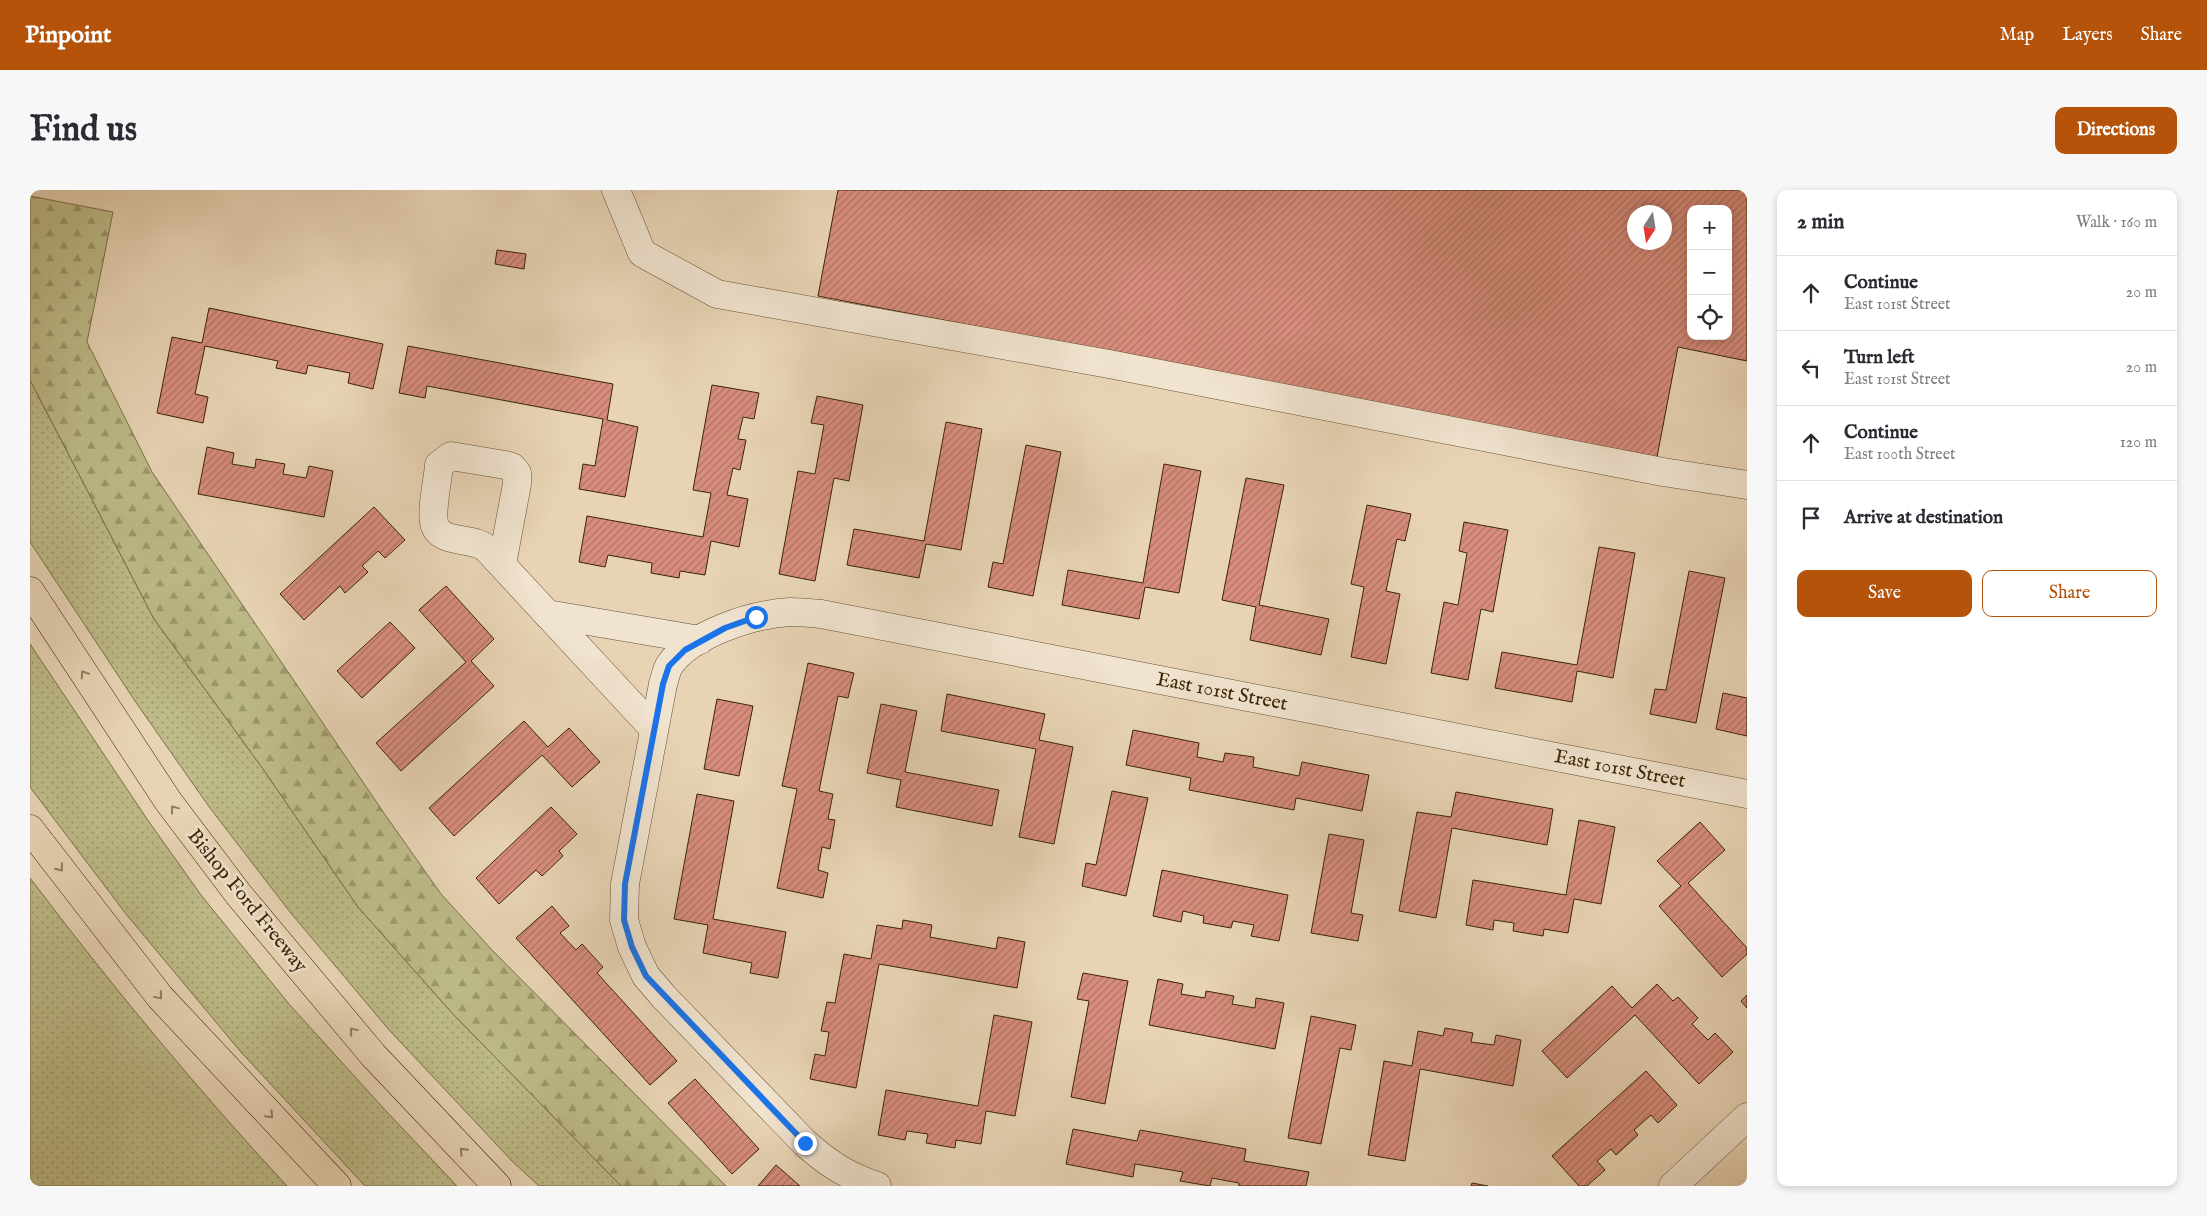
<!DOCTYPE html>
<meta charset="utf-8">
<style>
body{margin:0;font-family:"IM FELL English",serif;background:#f7f7f7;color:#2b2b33}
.controls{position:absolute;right:15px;top:15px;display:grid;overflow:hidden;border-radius:10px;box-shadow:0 2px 8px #0003}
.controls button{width:45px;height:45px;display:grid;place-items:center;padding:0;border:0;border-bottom:1px solid #e1e1e2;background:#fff;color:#2b2b33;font:25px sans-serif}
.compass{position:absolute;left:1597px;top:15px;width:45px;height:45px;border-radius:50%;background:#fff;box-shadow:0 2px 8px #0003;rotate:192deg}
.stop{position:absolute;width:15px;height:15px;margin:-11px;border:4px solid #1a73e8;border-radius:50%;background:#fff}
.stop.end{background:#1a73e8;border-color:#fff;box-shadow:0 1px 5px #0008}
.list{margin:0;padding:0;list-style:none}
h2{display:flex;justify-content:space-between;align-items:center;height:65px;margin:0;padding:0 20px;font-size:21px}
h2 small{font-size:16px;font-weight:400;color:#7c7c81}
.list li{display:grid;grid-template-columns:32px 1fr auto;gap:15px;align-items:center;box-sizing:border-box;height:75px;padding:0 20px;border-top:1px solid #e1e1e2}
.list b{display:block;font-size:19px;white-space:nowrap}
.list p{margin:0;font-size:16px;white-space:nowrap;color:#7c7c81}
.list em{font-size:16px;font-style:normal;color:#7c7c81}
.actions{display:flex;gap:10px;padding:15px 20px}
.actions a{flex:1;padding:11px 0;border:1px solid #b45309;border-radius:10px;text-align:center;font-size:18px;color:#b45309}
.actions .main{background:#b45309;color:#fff}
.icon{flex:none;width:28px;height:28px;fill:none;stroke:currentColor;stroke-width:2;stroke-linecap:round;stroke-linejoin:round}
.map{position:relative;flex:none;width:1717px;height:996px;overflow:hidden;border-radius:10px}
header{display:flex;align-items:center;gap:30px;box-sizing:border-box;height:70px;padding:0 25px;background:#b45309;color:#fff}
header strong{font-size:24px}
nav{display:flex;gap:28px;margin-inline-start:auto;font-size:18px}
.intro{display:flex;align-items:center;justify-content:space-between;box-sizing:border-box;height:120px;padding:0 30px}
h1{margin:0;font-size:35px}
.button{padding:12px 22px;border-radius:10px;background:#b45309;color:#fff;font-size:18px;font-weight:700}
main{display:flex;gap:30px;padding:0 30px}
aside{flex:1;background:#fff;border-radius:10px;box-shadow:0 2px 8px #0003}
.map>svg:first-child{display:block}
.grass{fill:url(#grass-dots);stroke:#7c7046}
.forest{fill:url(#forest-firs);stroke:#7c7046}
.building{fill:url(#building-hatch);stroke:#3a2503;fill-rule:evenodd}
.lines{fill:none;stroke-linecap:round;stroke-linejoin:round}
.minor-casing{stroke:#665130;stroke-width:29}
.highway-casing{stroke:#3a2503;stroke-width:29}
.minor{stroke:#f0e3cf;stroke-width:28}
.highway{stroke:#e8d4b5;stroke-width:28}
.oneway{stroke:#917c5c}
.route{stroke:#1a73e8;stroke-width:6}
.labels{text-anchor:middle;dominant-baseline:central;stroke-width:5;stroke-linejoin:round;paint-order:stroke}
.street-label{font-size:20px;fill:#3a2503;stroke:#f0e3cf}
</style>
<header>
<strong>Pinpoint</strong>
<nav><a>Map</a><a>Layers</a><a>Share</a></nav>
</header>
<div class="intro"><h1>Find us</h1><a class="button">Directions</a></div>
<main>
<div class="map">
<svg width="1717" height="996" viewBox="0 0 1717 996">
<defs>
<pattern id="grass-dots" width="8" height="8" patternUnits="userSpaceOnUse" patternTransform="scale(1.25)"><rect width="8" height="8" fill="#bdbb88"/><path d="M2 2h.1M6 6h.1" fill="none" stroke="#9b986d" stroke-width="1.8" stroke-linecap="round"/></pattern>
<pattern id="forest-firs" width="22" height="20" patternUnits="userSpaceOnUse" patternTransform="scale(1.25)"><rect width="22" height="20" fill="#bdbb88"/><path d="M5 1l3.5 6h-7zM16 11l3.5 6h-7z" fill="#9b986d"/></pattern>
<pattern id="building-hatch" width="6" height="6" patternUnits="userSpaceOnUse" patternTransform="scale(1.25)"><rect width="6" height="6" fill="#d88d7d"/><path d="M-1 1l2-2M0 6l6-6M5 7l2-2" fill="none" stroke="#b07364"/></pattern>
</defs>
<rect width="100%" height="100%" fill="#e8d4b5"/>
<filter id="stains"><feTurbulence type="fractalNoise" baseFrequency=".004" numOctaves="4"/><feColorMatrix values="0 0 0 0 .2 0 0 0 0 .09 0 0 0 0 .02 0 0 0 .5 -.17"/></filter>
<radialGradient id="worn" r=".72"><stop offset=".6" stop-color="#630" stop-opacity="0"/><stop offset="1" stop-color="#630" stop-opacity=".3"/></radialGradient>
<!-- grass -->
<g class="grass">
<path d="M 0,190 L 124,429 L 233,579 L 328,717 L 423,824 L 591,996 L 509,996 L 482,971 L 360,841 L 260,722 L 180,618 L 107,514 L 0,352 Z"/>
<path d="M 0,454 L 117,629 L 171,705 L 259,814 L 356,921 L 427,996 L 335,996 L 210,861 L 96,724 L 0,597 Z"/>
<path d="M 0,688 C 81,795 166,898 257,996 L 0,996 Z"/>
</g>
<!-- forest -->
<path class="forest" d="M 0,6 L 83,22 L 57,152 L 122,282 L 356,626 L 411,704 L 462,760 L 696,996 L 591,996 L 423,824 L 328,717 L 233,579 L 124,429 L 0,190 Z"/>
<!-- building -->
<g class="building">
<path d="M 808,0 L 1717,0 L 1717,171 L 1648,157 L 1627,267 L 788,106 ZM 1661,19 L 1698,19 L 1698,146 L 1661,146 ZM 1604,22 L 1634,22 L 1634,52 L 1604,52 Z"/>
<path d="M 467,60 L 496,64 L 494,79 L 465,74 Z"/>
<path d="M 179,118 L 353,154 L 343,199 L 318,193 L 320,183 L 278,175 L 276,184 L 246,178 L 248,171 L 175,156 L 165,204 L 178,207 L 173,233 L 127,223 L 142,147 L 172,153 Z"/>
<path d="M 378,156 L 583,194 L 577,230 L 608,237 L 595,307 L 549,299 L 553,274 L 565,276 L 573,229 L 397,196 L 395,208 L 369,203 Z"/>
<path d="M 682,195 L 729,203 L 724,229 L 713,227 L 708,249 L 716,250 L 710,280 L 703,278 L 697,305 L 718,309 L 709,357 L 681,351 L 675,385 L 650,381 L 649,388 L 621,383 L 622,373 L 578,365 L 575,377 L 549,372 L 557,326 L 673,347 L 681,303 L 663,300 Z"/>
<path d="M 787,206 L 833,215 L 819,291 L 804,288 L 785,391 L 749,384 L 768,281 L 785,284 L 794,235 L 781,233 Z"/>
<path d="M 916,232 L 952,239 L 931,360 L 896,354 L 889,388 L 817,375 L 824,339 L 894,351 Z"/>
<path d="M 996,255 L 1031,262 L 1003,406 L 958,397 L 963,372 L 973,374 Z"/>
<path d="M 177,257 L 204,263 L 202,274 L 225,278 L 226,269 L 255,274 L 253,284 L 276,288 L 279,276 L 303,281 L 294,327 L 168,304 Z"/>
<path d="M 1134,274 L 1171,281 L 1149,403 L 1115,397 L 1109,429 L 1032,415 L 1038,380 L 1113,393 Z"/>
<path d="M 1216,288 L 1254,295 L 1229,415 L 1299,429 L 1291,465 L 1220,450 L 1226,417 L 1192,410 Z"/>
<path d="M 1337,315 L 1381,324 L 1375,351 L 1367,349 L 1356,401 L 1370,404 L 1356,474 L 1321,467 L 1334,397 L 1321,394 Z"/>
<path d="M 344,317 L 375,350 L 355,368 L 348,361 L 332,376 L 338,382 L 315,403 L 310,396 L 274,430 L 250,404 Z"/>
<path d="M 1434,332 L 1478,340 L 1463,422 L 1451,419 L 1438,490 L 1401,483 L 1414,412 L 1428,415 L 1437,363 L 1429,361 Z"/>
<path d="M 1569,357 L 1605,363 L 1583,488 L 1547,481 L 1542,512 L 1465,498 L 1472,462 L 1547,475 Z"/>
<path d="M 1659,381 L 1695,388 L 1666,533 L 1620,524 L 1625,499 L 1636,500 Z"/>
<path d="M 416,396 L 464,449 L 441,471 L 464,496 L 371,581 L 346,553 L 436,472 L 389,420 Z"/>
<path d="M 360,432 L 385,458 L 332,508 L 307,481 Z"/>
<path d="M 778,473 L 824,483 L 818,508 L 808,506 L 789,601 L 803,604 L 798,629 L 805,630 L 800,659 L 792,657 L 788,680 L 798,683 L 793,708 L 747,698 L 767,599 L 752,596 Z"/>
<path d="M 1693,503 L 1717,508 L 1717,546 L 1686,539 Z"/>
<path d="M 917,504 L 1015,524 L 1009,550 L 1043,557 L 1024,654 L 989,647 L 1006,559 L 911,541 Z"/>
<path d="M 687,509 L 723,516 L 709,586 L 674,579 Z"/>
<path d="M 851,514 L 887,521 L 875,582 L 969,600 L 962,636 L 866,617 L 871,590 L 837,583 Z"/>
<path d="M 494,531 L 518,557 L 539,538 L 570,572 L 542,597 L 512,565 L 424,646 L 399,618 Z"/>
<path d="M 1103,540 L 1169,553 L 1167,567 L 1193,572 L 1195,563 L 1224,567 L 1223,577 L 1269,586 L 1272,572 L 1339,585 L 1332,621 L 1266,608 L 1264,620 L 1159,600 L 1161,588 L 1096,575 Z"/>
<path d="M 1082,601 L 1118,608 L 1096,706 L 1052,696 L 1056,673 L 1066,675 Z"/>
<path d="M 1426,602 L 1523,619 L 1517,655 L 1422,638 L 1406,728 L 1369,721 L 1387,622 L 1421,627 Z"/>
<path d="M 667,604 L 704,611 L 683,729 L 756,742 L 748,788 L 720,783 L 722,773 L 673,763 L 678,735 L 644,729 Z"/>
<path d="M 521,617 L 547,644 L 529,661 L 533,666 L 512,686 L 506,680 L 469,714 L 446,688 Z"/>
<path d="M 1549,630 L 1585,637 L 1571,714 L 1544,709 L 1538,743 L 1514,739 L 1513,746 L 1483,741 L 1484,733 L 1464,730 L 1463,740 L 1436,735 L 1443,690 L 1536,705 Z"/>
<path d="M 1670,632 L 1695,660 L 1658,693 L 1717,758 L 1717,764 L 1692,787 L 1629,716 L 1651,696 L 1627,671 Z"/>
<path d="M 1299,644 L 1334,650 L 1321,723 L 1333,725 L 1328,751 L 1281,743 Z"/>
<path d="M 1132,680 L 1258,705 L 1249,751 L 1221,746 L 1224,735 L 1203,731 L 1201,738 L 1173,733 L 1174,726 L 1153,721 L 1151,732 L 1123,726 Z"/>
<path d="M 522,716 L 539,736 L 530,743 L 546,760 L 552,754 L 573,777 L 567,783 L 647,871 L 620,895 L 486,748 Z"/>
<path d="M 873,730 L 902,735 L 900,747 L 966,759 L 968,747 L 995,752 L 987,798 L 849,774 L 826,898 L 780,889 L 785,864 L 795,866 L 799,842 L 791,841 L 797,812 L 805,813 L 814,764 L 841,769 L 847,735 L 872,739 Z"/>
<path d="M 1053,783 L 1098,791 L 1075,914 L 1041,907 L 1059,811 L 1047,809 Z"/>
<path d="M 1128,789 L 1153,794 L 1151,804 L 1175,808 L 1176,801 L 1204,806 L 1202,814 L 1225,818 L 1226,808 L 1254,813 L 1245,859 L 1119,835 Z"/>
<path d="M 1627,794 L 1643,811 L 1648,807 L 1668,828 L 1662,834 L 1678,850 L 1685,843 L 1703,862 L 1669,894 L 1605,825 L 1537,888 L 1512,861 L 1582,796 L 1602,818 Z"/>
<path d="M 1717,805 L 1717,818 L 1711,811 Z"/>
<path d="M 964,825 L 1002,832 L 985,926 L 956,921 L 951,954 L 926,950 L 925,958 L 896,953 L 898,944 L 877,941 L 875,950 L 848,945 L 856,900 L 948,916 Z"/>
<path d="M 1281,826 L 1326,835 L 1321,860 L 1310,858 L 1291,954 L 1258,948 Z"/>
<path d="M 1415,838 L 1443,843 L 1441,852 L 1464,855 L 1466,845 L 1491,850 L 1483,896 L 1390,879 L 1375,971 L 1338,965 L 1354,871 L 1382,876 L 1388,841 L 1413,846 Z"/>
<path d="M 1616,881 L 1647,915 L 1628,933 L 1621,925 L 1604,940 L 1608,945 L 1586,965 L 1581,959 L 1567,971 L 1575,980 L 1557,996 L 1549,996 L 1522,966 Z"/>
<path d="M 665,889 L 729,959 L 702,984 L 638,913 Z"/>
<path d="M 1043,939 L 1107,951 L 1110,940 L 1216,959 L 1214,971 L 1279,982 L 1276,996 L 1209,996 L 1209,993 L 1182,988 L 1180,996 L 1150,991 L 1153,982 L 1105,974 L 1103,987 L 1036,974 Z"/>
<path d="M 746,975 L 770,996 L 728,996 Z"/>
<path d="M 1442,993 L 1458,996 L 1441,996 Z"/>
</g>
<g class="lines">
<!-- minor casing -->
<g class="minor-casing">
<g id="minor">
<path d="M 586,0 L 612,63 L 687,104 L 1079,174 L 1633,282 L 1717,295"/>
<path d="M 472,374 L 487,294 L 487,283 L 482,277 L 475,275 L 421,266 L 409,275 C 408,290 400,323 405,336 C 412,355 446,346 458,360 C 513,419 568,479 623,538"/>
<path d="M 517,424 L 670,450"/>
<path d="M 847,996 C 816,985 800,975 775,953 L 634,807 L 616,786 L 602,757 L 594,730 L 595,694 L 633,494 C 635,489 636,481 639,476 C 660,444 723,424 760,422 C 770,422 781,423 791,424 L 1717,604"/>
<path d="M 1643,996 L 1717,927"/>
</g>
</g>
<!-- highway casing -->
<g class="highway-casing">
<g id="highway">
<path d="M 0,401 L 138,611 L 209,705 L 343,865 L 467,996"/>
<path d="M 0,639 L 130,807 L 307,996"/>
</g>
</g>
<!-- minor -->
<use href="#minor" class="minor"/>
<!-- highway -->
<use href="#highway" class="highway"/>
</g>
<!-- one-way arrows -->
<defs><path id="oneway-chevron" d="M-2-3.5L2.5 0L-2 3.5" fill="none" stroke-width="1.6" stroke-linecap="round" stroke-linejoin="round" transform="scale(1.25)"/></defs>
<g class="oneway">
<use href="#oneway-chevron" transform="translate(54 484) rotate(-123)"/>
<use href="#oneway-chevron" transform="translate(144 619) rotate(-127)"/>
<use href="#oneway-chevron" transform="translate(30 678) rotate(52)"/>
<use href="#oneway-chevron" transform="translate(129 806) rotate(50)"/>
<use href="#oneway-chevron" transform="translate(323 841) rotate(-130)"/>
<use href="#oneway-chevron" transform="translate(240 925) rotate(47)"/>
<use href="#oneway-chevron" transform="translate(433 961) rotate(-133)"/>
</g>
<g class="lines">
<!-- route -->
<path class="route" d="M 726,427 L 695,438 L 655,460 L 639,476 L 633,494 L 595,694 L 594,730 L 602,757 L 616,786 L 775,953"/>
</g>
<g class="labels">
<!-- street labels -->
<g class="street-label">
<text transform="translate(1192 502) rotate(11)">East 101st Street</text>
<text transform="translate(1590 579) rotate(11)">East 101st Street</text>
<text transform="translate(217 711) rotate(51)">Bishop Ford Freeway</text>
</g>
</g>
<rect width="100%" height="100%" filter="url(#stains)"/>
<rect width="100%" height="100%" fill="url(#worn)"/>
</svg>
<div class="controls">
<button>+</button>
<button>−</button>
<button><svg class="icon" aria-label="locate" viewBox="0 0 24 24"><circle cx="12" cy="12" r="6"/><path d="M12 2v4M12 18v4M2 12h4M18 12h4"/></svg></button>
</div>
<svg class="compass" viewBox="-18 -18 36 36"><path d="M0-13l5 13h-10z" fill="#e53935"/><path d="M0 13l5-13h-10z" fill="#7c7c81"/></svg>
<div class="stop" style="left:726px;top:427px"></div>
<div class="stop end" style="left:775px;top:953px"></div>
</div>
<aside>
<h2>2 min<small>Walk · 160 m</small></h2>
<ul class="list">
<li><svg class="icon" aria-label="ahead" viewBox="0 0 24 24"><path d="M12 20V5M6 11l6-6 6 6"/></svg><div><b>Continue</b><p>East 101st Street</p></div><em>20 m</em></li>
<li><svg class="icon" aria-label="left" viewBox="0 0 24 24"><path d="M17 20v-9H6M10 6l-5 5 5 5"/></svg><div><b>Turn left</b><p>East 101st Street</p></div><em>20 m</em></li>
<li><svg class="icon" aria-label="ahead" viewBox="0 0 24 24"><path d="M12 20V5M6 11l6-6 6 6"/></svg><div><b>Continue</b><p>East 100th Street</p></div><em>120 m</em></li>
<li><svg class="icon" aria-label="arrive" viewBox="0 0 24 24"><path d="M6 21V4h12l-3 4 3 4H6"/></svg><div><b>Arrive at destination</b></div></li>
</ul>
<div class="actions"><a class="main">Save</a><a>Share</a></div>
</aside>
</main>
